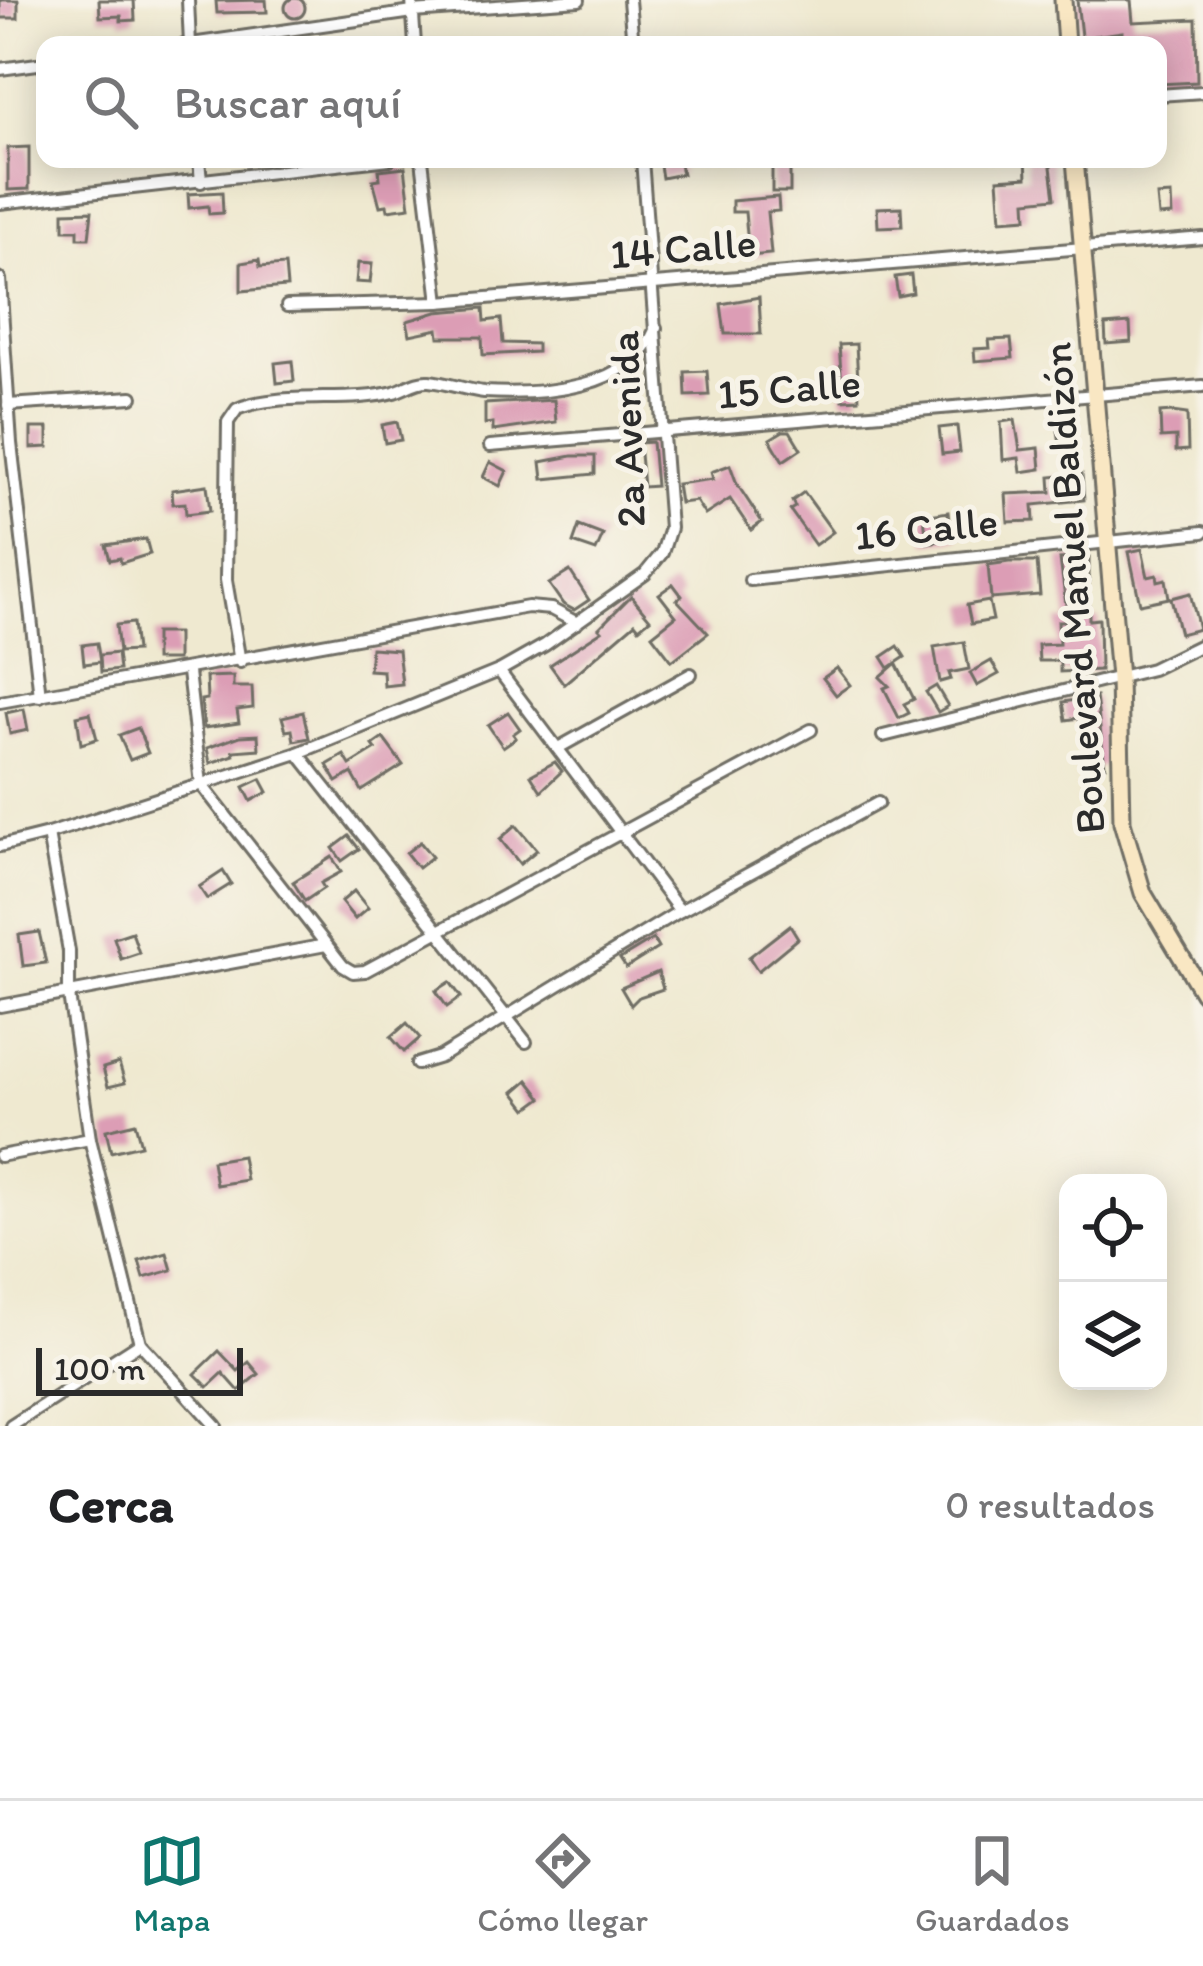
<!DOCTYPE html>
<html lang="es">
<meta charset="utf-8">
<style>
body{margin:0;font-family:Itim,sans-serif;background:#f2f2f2;color:#202124}
.controls{position:absolute;right:36px;bottom:36px;display:grid;overflow:hidden;border-radius:24px;box-shadow:0 6px 30px #0003}
.controls button{width:108px;height:108px;display:grid;place-items:center;padding:0;border:0;border-bottom:3px solid #e0e0e0;background:#fff;color:#202124;font:60px sans-serif}
.scale{position:absolute;left:36px;bottom:30px;width:207px;box-sizing:border-box;padding-left:12px;border:6px solid #2b2b2b;border-top:0;font-size:33px;line-height:42px;white-space:nowrap;color:#2b2b2b;-webkit-text-stroke:9px #f7f3e8;paint-order:stroke}
.list{margin:0;padding:0;list-style:none}
h2{display:flex;justify-content:space-between;align-items:center;height:156px;margin:0;padding:0 48px;font-size:51px}
h2 small{font-size:39px;font-weight:400;color:#757577}
.icon{flex:none;width:66px;height:66px;fill:none;stroke:currentColor;stroke-width:2;stroke-linecap:round;stroke-linejoin:round}
.map{position:relative;flex:none;width:1203px;height:1426px;overflow:hidden}
.search{position:absolute;background:#fff;box-shadow:0 6px 30px #0003;left:36px;right:36px;top:36px;height:132px;display:flex;align-items:center;gap:30px;box-sizing:border-box;padding:0 42px;border-radius:24px;color:#757577;font-size:45px}
.sheet{height:372px;background:#fff}
nav{display:flex;justify-content:space-around;align-items:center;box-sizing:border-box;height:168px;border-top:3px solid #e0e0e0;background:#fff;font-size:33px;color:#757577}
nav a{display:grid;justify-items:center;gap:6px}
nav .on{color:#0f766e}
.map>svg:first-child{display:block}
.building{fill:#dc9db5}
.lines{fill:none;stroke-linecap:round;stroke-linejoin:round}
.street-casing{stroke:#706e65;stroke-width:16}
.secondary-casing{stroke:#706e65;stroke-width:21}
.street{stroke:#fff;stroke-width:10}
.secondary{stroke:#f9e7c3;stroke-width:15}
.labels{text-anchor:middle;dominant-baseline:central;stroke-width:10;stroke-linejoin:round;paint-order:stroke}
.street-label{font-size:42px;fill:#2b2b2b;stroke:#f7f3e8}
</style>
<div class="map">
<svg width="1203" height="1426" viewBox="0 0 1203 1426">
<rect width="100%" height="100%" fill="#f7f3e8"/>
<filter id="ink" filterUnits="userSpaceOnUse"><feTurbulence type="fractalNoise" baseFrequency=".00833" numOctaves="2"/><feDisplacementMap in="SourceGraphic" scale="24" xChannelSelector="R" yChannelSelector="G"/><feConvolveMatrix kernelMatrix="1 2 1 2 8 2 1 2 1" color-interpolation-filters="sRGB"/></filter>
<filter id="wash" filterUnits="userSpaceOnUse"><feTurbulence type="fractalNoise" baseFrequency=".004" numOctaves="4" result="noise"/><feDisplacementMap in="SourceGraphic" scale="48" xChannelSelector="R" yChannelSelector="G"/><feGaussianBlur stdDeviation="2.7" result="paint"/><feColorMatrix in="noise" values="0 0 0 0 0 0 0 0 0 0 0 0 0 0 0 0 0 1.4 0 .05"/><feComposite in="paint" operator="in"/></filter>
<g filter="url(#wash)">
<rect width="100%" height="100%" fill="#efe9d0"/>
<g id="blocks">
<!-- building -->
<g class="building">
<circle cx="295" cy="8" r="10"/>
<rect x="0" y="0" width="18" height="18"/>
<path d="M 99,0 L 134,0 L 135,20 L 121,21 L 121,16 L 100,17 Z"/>
<path d="M 266,0 L 267,12 L 217,13 L 216,1 Z"/>
<path d="M 1077,0 L 1131,0 L 1133,22 L 1196,19 L 1197,82 L 1158,84 L 1158,39 L 1122,45 L 1122,32 L 1094,36 L 1094,43 L 1082,45 Z"/>
<path d="M 29,147 L 29,189 L 8,190 L 8,148 Z"/>
<path d="M 659,159 L 679,159 L 682,174 L 662,178 Z"/>
<path d="M 1026,159 L 1050,159 L 1055,198 L 1026,201 L 1027,218 L 1001,220 L 998,179 L 1027,177 Z"/>
<rect x="772" y="165" width="18" height="27"/>
<path d="M 405,167 L 410,207 L 388,210 L 387,205 L 380,206 L 373,180 L 380,179 L 379,170 Z"/>
<path d="M 222,192 L 223,213 L 209,214 L 208,206 L 189,208 L 188,194 Z"/>
<path d="M 1171,195 L 1172,215 L 1159,216 L 1157,196 Z"/>
<path d="M 778,197 L 779,211 L 767,212 L 771,254 L 749,256 L 745,212 L 732,212 L 732,201 Z"/>
<path d="M 901,207 L 902,226 L 878,227 L 877,208 Z"/>
<path d="M 92,211 L 89,238 L 78,238 L 78,230 L 64,230 L 64,212 Z"/>
<path d="M 259,260 L 260,267 L 285,265 L 287,287 L 241,291 L 241,263 Z"/>
<path d="M 358,263 L 372,264 L 370,283 L 356,282 Z"/>
<path d="M 911,275 L 913,293 L 898,296 L 895,277 Z"/>
<path d="M 759,297 L 761,334 L 725,334 L 721,304 Z"/>
<path d="M 484,308 L 485,321 L 501,319 L 503,343 L 537,344 L 537,352 L 483,355 L 482,337 L 439,337 L 438,329 L 410,335 L 407,321 L 437,312 Z"/>
<path d="M 1130,323 L 1131,342 L 1106,344 L 1105,325 Z"/>
<path d="M 1011,339 L 1013,358 L 975,361 L 974,349 L 990,348 L 989,340 Z"/>
<path d="M 856,344 L 859,399 L 843,400 L 839,345 Z"/>
<path d="M 292,361 L 294,381 L 277,383 L 275,363 Z"/>
<path d="M 707,371 L 709,395 L 686,396 L 685,372 Z"/>
<path d="M 554,400 L 556,422 L 493,431 L 493,423 L 485,424 L 485,404 Z"/>
<path d="M 1172,412 L 1187,414 L 1188,450 L 1176,451 L 1176,437 L 1161,438 L 1160,413 Z"/>
<path d="M 1015,420 L 1020,450 L 1039,448 L 1041,469 L 1021,472 L 1019,458 L 1003,460 L 1001,422 Z"/>
<path d="M 1074,421 L 1076,441 L 1060,444 L 1057,423 Z"/>
<path d="M 397,422 L 401,440 L 385,443 L 382,425 Z"/>
<path d="M 957,426 L 960,452 L 942,454 L 939,428 Z"/>
<path d="M 31,428 L 48,428 L 48,447 L 31,448 Z"/>
<path d="M 783,431 L 790,431 L 801,449 L 783,461 L 770,439 Z"/>
<path d="M 652,442 L 656,486 L 643,487 L 639,443 Z"/>
<path d="M 572,456 L 595,456 L 595,474 L 543,479 L 541,462 Z"/>
<path d="M 490,462 L 507,471 L 500,486 L 483,477 Z"/>
<path d="M 730,465 L 737,484 L 762,522 L 751,530 L 730,499 L 705,515 L 696,501 L 680,503 L 677,484 L 713,479 L 711,472 Z"/>
<path d="M 1082,474 L 1084,500 L 1033,505 L 1034,521 L 1008,522 L 1006,494 L 1051,492 L 1050,477 Z"/>
<path d="M 207,485 L 210,511 L 186,514 L 185,503 L 173,504 L 172,490 Z"/>
<path d="M 804,492 L 833,532 L 815,545 L 790,510 L 795,507 L 792,501 Z"/>
<path d="M 948,512 L 949,521 L 957,520 L 959,538 L 927,543 L 924,516 Z"/>
<path d="M 579,526 L 603,535 L 596,551 L 573,543 Z"/>
<path d="M 146,539 L 150,554 L 121,563 L 120,558 L 110,560 L 106,545 Z"/>
<path d="M 1142,549 L 1148,577 L 1157,575 L 1158,581 L 1166,579 L 1169,598 L 1140,604 L 1129,552 Z"/>
<path d="M 1089,557 L 1089,620 L 1099,619 L 1100,670 L 1060,672 L 1060,661 L 1039,661 L 1038,645 L 1059,644 L 1058,621 L 1068,621 L 1060,559 Z"/>
<path d="M 1009,562 L 1037,562 L 1040,595 L 991,599 L 988,565 Z"/>
<path d="M 570,571 L 589,600 L 574,610 L 563,604 L 549,584 Z"/>
<path d="M 673,584 L 682,596 L 677,600 L 708,633 L 672,661 L 652,635 L 676,616 L 659,594 Z"/>
<path d="M 1190,593 L 1199,629 L 1180,634 L 1171,598 Z"/>
<path d="M 631,596 L 650,619 L 639,628 L 635,623 L 564,684 L 550,665 L 602,631 L 599,628 Z"/>
<path d="M 989,601 L 993,620 L 971,624 L 967,605 Z"/>
<path d="M 133,623 L 136,651 L 119,652 L 116,625 Z"/>
<rect x="155" y="633" width="22" height="27"/>
<path d="M 964,642 L 969,669 L 949,673 L 951,679 L 940,682 L 934,647 Z"/>
<path d="M 97,643 L 100,662 L 84,664 L 82,645 Z"/>
<path d="M 898,646 L 905,657 L 896,663 L 914,699 L 904,704 L 909,713 L 899,718 L 884,688 L 889,686 L 880,677 L 895,664 L 889,668 L 882,657 Z"/>
<path d="M 371,648 L 398,650 L 402,684 L 384,686 L 383,671 L 369,670 Z"/>
<path d="M 117,653 L 119,670 L 101,672 L 100,655 Z"/>
<path d="M 991,661 L 999,674 L 977,686 L 970,673 Z"/>
<path d="M 837,668 L 850,685 L 836,695 L 823,678 Z"/>
<path d="M 233,676 L 233,687 L 252,687 L 253,708 L 237,710 L 239,723 L 204,728 L 201,700 L 207,699 L 206,677 Z"/>
<path d="M 936,686 L 948,706 L 938,712 L 926,692 Z"/>
<path d="M 1096,697 L 1105,766 L 1086,769 L 1079,718 L 1066,720 L 1063,702 Z"/>
<path d="M 24,709 L 28,730 L 10,734 L 6,713 Z"/>
<path d="M 303,712 L 309,738 L 294,741 L 292,730 L 286,731 L 282,717 Z"/>
<path d="M 508,712 L 520,729 L 513,734 L 516,738 L 503,747 L 488,725 Z"/>
<path d="M 90,713 L 97,739 L 81,744 L 77,716 Z"/>
<path d="M 138,728 L 148,753 L 130,760 L 119,735 Z"/>
<path d="M 258,735 L 259,749 L 233,751 L 234,755 L 210,763 L 207,748 L 240,736 Z"/>
<path d="M 383,738 L 403,765 L 362,791 L 352,773 L 337,782 L 327,765 L 344,755 L 350,765 L 376,749 L 373,745 Z"/>
<path d="M 555,762 L 562,771 L 541,791 L 531,775 Z"/>
<path d="M 261,779 L 268,792 L 251,801 L 244,787 Z"/>
<path d="M 516,825 L 537,850 L 520,864 L 500,839 Z"/>
<path d="M 349,836 L 359,849 L 342,861 L 333,848 Z"/>
<path d="M 420,842 L 432,857 L 418,868 L 406,853 Z"/>
<path d="M 332,857 L 341,872 L 321,883 L 324,888 L 305,901 L 293,882 Z"/>
<path d="M 223,871 L 231,884 L 207,899 L 199,887 Z"/>
<path d="M 354,891 L 368,908 L 355,919 L 341,902 Z"/>
<path d="M 790,925 L 798,938 L 758,971 L 749,957 Z"/>
<path d="M 39,932 L 46,963 L 23,966 L 19,935 Z"/>
<path d="M 132,932 L 139,953 L 121,959 L 114,938 Z"/>
<path d="M 653,939 L 658,948 L 626,968 L 620,959 Z"/>
<path d="M 658,972 L 663,989 L 639,997 L 631,1005 L 621,988 Z"/>
<path d="M 450,982 L 461,997 L 447,1007 L 436,991 Z"/>
<path d="M 407,1023 L 420,1038 L 404,1052 L 391,1037 Z"/>
<path d="M 119,1063 L 125,1083 L 108,1087 L 103,1068 Z"/>
<path d="M 528,1080 L 542,1098 L 527,1109 L 514,1092 Z"/>
<path d="M 135,1123 L 141,1145 L 111,1152 L 106,1130 Z"/>
<path d="M 242,1156 L 246,1180 L 216,1185 L 212,1161 Z"/>
<path d="M 167,1253 L 172,1270 L 144,1278 L 139,1261 Z"/>
<path d="M 219,1351 L 238,1371 L 249,1362 L 259,1374 L 239,1391 L 223,1373 L 208,1387 L 195,1374 Z"/>
</g>
</g>
</g>
<g filter="url(#ink)">
<use href="#blocks" fill-opacity="0" stroke="#706e65" stroke-width="3"/>
<g class="lines">
<!-- street casing -->
<g class="street-casing">
<g id="street">
<path d="M 188,0 L 190,45"/>
<path d="M 412,0 L 415,45"/>
<path d="M 629,0 L 633,45"/>
<path d="M 184,45 L 413,12 L 579,0"/>
<path d="M 0,69 L 45,63"/>
<path d="M 1158,95 L 1203,92"/>
<path d="M 199,159 L 201,182"/>
<path d="M 422,159 L 439,302"/>
<path d="M 0,203 L 390,159"/>
<path d="M 0,279 L 11,443 L 40,696"/>
<path d="M 287,306 L 439,302 L 1203,238"/>
<path d="M 8,405 L 132,397"/>
<path d="M 490,446 L 1203,386"/>
<path d="M 750,580 L 1203,532"/>
<path d="M 240,662 L 226,580 L 228,422 L 237,409 C 279,391 349,404 394,392 C 407,388 416,380 429,381 C 448,383 466,390 484,392 C 543,395 631,390 656,328"/>
<path d="M 499,671 L 680,911"/>
<path d="M 188,672 L 201,784 L 343,966 L 353,972 L 365,971 L 811,730"/>
<path d="M 0,702 L 528,607 L 551,609 L 577,623"/>
<path d="M 883,736 L 1152,669 L 1203,644"/>
<path d="M 558,748 L 691,674"/>
<path d="M 298,753 L 526,1042"/>
<path d="M 48,834 L 69,951 L 69,995 L 90,1139 L 140,1343"/>
<path d="M 0,846 L 48,834 L 298,753 L 499,671 L 545,645 L 645,574 L 662,553 L 670,528 L 642,159"/>
<path d="M 0,1006 L 326,945"/>
<path d="M 417,1064 L 440,1057 L 680,911 L 878,803"/>
<path d="M 0,1156 L 90,1139"/>
<path d="M 11,1426 L 140,1343 L 216,1426"/>
</g>
</g>
<!-- secondary casing -->
<g class="secondary-casing">
<g id="secondary">
<path d="M 1063,0 L 1066,45"/>
<path d="M 1075,159 L 1119,678 L 1122,822 L 1143,893 L 1203,993"/>
</g>
</g>
<!-- street -->
<use href="#street" class="street"/>
<!-- secondary -->
<use href="#secondary" class="secondary"/>
</g>
</g>
<g class="labels">
<!-- street labels -->
<g class="street-label">
<text transform="translate(683 248) rotate(-5)">14 Calle</text>
<text transform="translate(789 388) rotate(-5)">15 Calle</text>
<text transform="translate(627 429) rotate(-92)">2a Avenida</text>
<text transform="translate(926 528) rotate(-6)">16 Calle</text>
<text transform="translate(1073 588) rotate(-94)">Boulevard Manuel Baldizón</text>
</g>
</g>
</svg>
<div class="controls">
<button><svg class="icon" aria-label="locate" viewBox="0 0 24 24"><circle cx="12" cy="12" r="6"/><path d="M12 2v4M12 18v4M2 12h4M18 12h4"/></svg></button>
<button><svg class="icon" aria-label="layers" viewBox="0 0 24 24"><path d="M12 4l9 5-9 5-9-5zM3 14l9 5 9-5"/></svg></button>
</div>
<div class="scale">100 m</div>
<div class="search"><svg class="icon" aria-label="search" viewBox="0 0 24 24"><circle cx="10" cy="10" r="6"/><path d="M15 15l6 6"/></svg>Buscar aquí</div>
</div>
<section class="sheet">
<h2>Cerca<small>0 resultados</small></h2>
<ul class="list">
</ul>
</section>
<nav>
<a class="on"><svg class="icon" aria-label="map" viewBox="0 0 24 24"><path d="M3 6l6-2 6 2 6-2v14l-6 2-6-2-6 2zM9 4v14M15 6v14"/></svg>Mapa</a>
<a><svg class="icon" aria-label="directions" viewBox="0 0 24 24"><path d="M12 3l9 9-9 9-9-9zM9 14v-3h6M13 9l2 2-2 2"/></svg>Cómo llegar</a>
<a><svg class="icon" aria-label="saved" viewBox="0 0 24 24"><path d="M7 4h10v16l-5-4-5 4z"/></svg>Guardados</a>
</nav>
